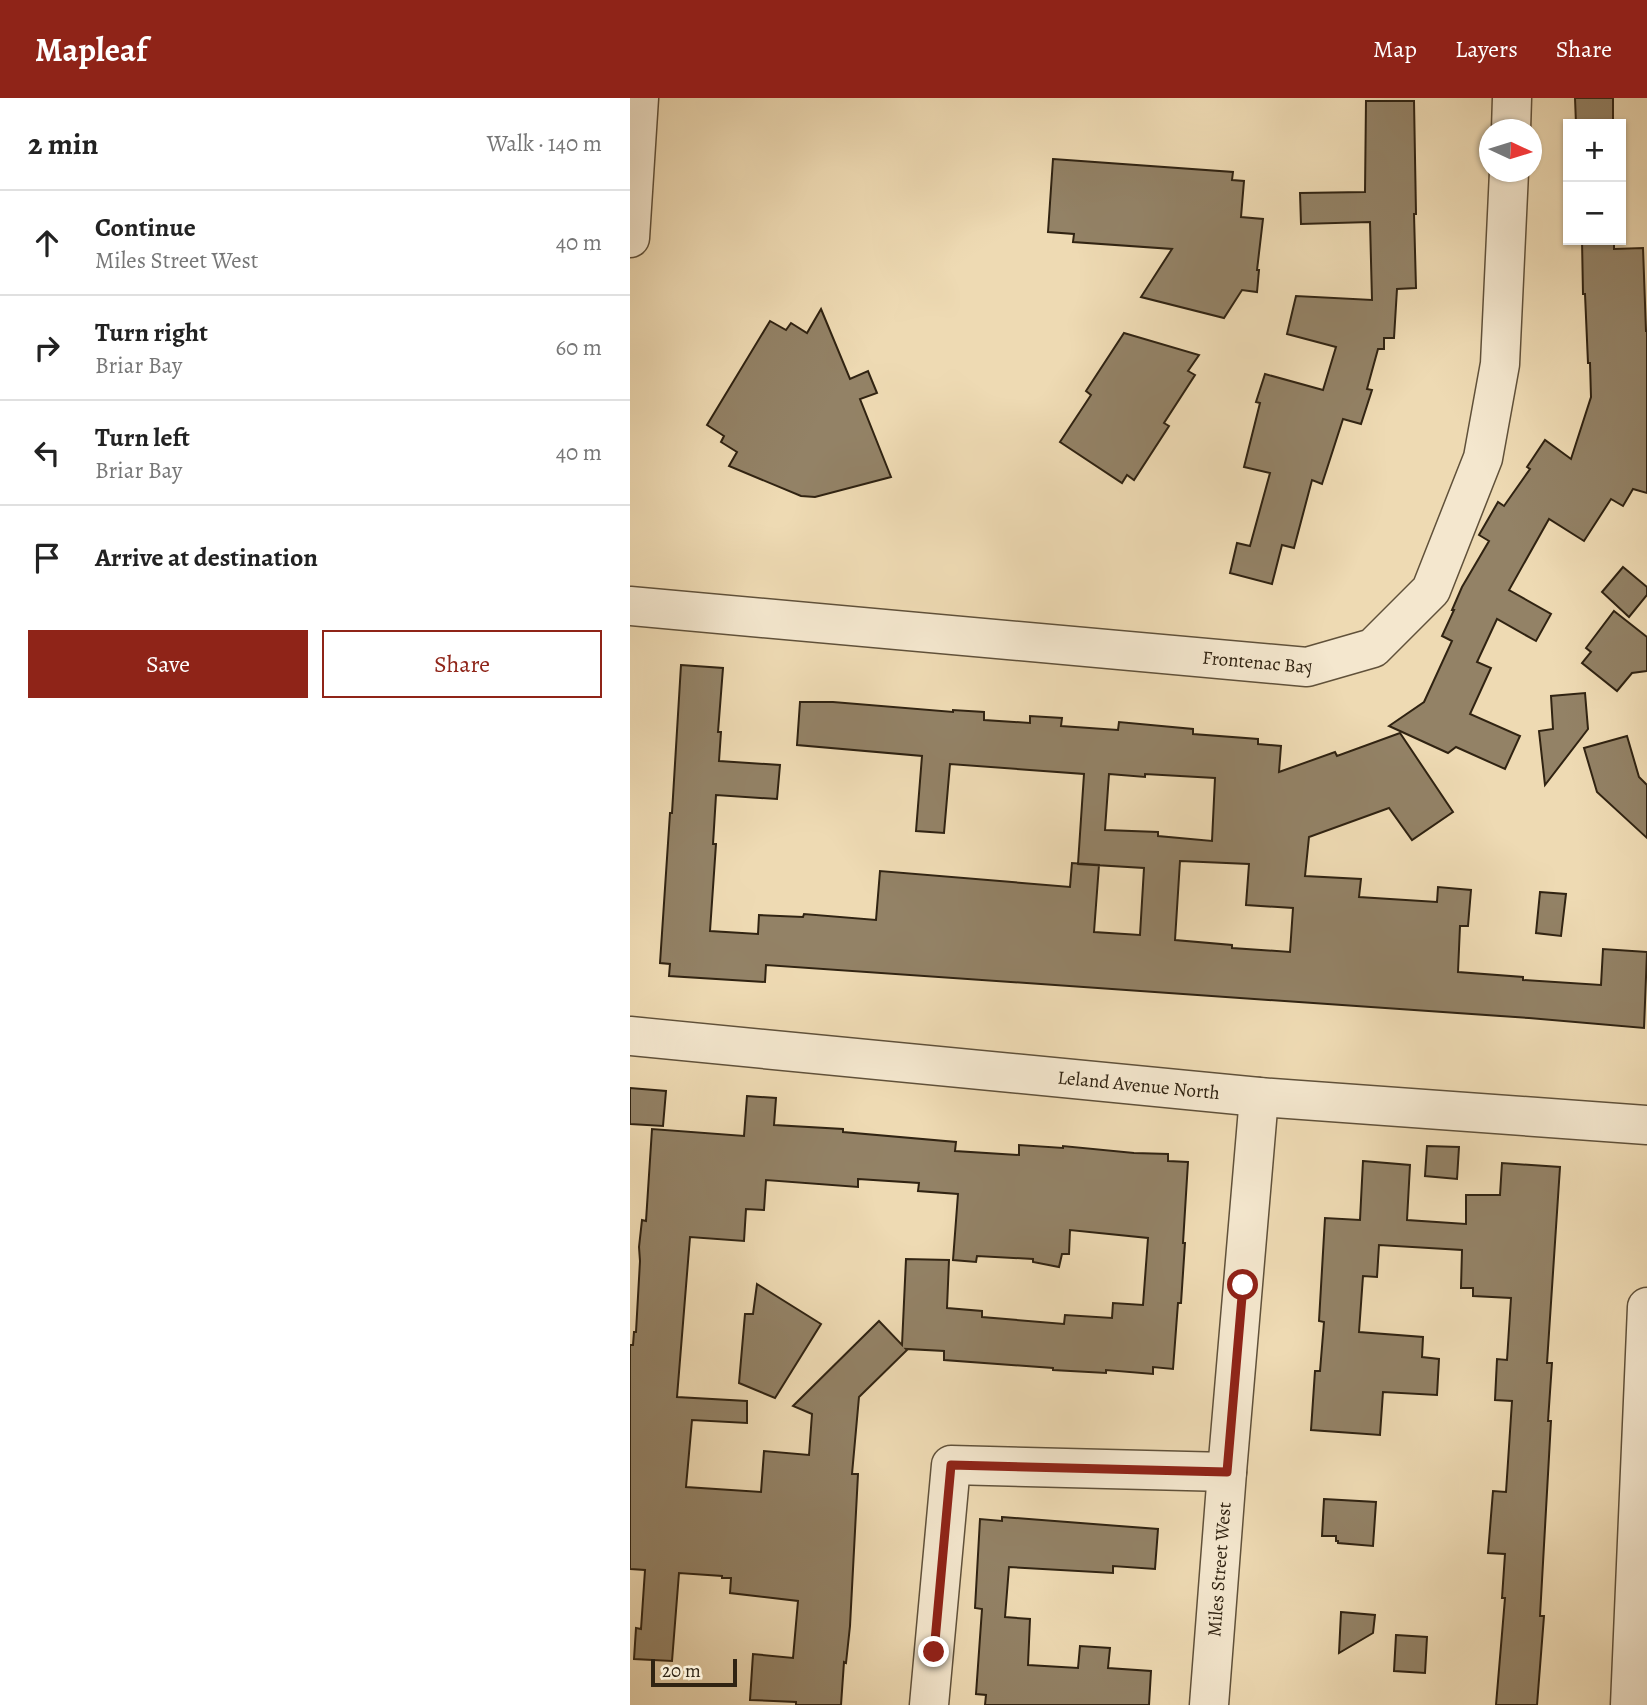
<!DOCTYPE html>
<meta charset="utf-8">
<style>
body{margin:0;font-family:Alegreya,serif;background:#f6f6f6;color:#222}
.controls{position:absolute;right:21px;top:21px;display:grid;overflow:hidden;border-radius:0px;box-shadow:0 2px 5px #0004}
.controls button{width:63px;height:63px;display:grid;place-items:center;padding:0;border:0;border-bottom:2px solid #e0e0e0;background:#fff;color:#222;font:35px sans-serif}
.compass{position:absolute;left:849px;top:21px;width:63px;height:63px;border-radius:50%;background:#fff;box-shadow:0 2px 5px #0004;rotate:94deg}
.scale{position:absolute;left:21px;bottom:18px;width:86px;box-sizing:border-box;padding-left:7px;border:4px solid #302312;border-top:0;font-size:19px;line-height:24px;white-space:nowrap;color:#302312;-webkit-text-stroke:5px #f4e7ce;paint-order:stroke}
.stop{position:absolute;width:21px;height:21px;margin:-16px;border:5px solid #8f2418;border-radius:50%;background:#fff}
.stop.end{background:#8f2418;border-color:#fff;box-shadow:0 2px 7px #0008}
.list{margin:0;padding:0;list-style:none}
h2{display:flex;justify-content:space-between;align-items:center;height:91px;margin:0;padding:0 28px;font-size:30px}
h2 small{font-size:23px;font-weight:400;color:#767676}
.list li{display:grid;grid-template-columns:46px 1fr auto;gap:21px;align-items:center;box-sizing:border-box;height:105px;padding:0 28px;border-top:2px solid #e0e0e0}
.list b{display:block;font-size:26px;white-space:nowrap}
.list p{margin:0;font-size:23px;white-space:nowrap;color:#767676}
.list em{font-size:23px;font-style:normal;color:#767676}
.actions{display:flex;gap:14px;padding:21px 28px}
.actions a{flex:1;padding:16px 0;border:2px solid #8f2418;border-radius:0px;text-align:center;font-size:24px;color:#8f2418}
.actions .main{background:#8f2418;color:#fff}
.icon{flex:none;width:38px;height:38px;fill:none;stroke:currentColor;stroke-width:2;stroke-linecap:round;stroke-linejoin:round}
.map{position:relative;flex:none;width:1017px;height:1607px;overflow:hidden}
header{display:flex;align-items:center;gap:42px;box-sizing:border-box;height:98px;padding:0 35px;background:#8f2418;color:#fff}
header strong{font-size:33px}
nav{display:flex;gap:38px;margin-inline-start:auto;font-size:24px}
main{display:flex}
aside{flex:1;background:#fff}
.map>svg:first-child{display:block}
.building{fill:#938266;stroke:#302312;stroke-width:2;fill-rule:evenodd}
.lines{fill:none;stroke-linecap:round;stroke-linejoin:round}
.minor-casing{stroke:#60513a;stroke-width:41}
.minor{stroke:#f4e7ce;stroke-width:38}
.route{stroke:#8f2418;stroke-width:9}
.labels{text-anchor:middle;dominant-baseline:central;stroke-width:5;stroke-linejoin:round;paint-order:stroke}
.street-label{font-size:19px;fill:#302312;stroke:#f4e7ce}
</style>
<header>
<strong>Mapleaf</strong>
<nav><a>Map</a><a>Layers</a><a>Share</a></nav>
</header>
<main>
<aside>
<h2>2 min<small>Walk · 140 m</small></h2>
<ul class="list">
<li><svg class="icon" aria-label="ahead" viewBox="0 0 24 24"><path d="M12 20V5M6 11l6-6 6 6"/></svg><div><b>Continue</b><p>Miles Street West</p></div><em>40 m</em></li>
<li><svg class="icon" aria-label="right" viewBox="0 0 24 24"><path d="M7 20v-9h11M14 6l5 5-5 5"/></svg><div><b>Turn right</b><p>Briar Bay</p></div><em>60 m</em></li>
<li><svg class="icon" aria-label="left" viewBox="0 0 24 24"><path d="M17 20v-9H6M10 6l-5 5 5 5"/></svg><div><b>Turn left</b><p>Briar Bay</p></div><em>40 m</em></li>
<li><svg class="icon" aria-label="arrive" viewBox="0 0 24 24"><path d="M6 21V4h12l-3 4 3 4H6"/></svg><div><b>Arrive at destination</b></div></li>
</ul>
<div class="actions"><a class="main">Save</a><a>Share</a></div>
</aside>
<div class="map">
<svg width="1017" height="1607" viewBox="0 0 1017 1607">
<rect width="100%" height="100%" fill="#eedab3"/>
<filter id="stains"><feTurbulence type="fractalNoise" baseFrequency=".00286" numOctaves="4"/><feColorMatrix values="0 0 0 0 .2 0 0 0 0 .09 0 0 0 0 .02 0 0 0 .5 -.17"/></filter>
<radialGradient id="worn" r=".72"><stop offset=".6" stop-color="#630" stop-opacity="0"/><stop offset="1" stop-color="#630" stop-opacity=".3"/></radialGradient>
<!-- building -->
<g class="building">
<path d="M 945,0 L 983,0 L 983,26 L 946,26 Z"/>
<path d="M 736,3 L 784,3 L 786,116 L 784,116 L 786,190 L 767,191 L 764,240 L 754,240 L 754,251 L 748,251 L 737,291 L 742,292 L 731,326 L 713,321 L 692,386 L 682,382 L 664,450 L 652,447 L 642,486 L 600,475 L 607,445 L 620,448 L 640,375 L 614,369 L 630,305 L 626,304 L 635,276 L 693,292 L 706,249 L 657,236 L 666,198 L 742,202 L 740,124 L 671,126 L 670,95 L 735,94 Z"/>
<path d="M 423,61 L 603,74 L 602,82 L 614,83 L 611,119 L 633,121 L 627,172 L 629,172 L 627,194 L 612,192 L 594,220 L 511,199 L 542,151 L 443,144 L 444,136 L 418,134 Z"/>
<path d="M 952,142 L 984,142 L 984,151 L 1013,150 L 1016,233 L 1017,233 L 1017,395 L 1003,391 L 993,408 L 981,401 L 954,443 L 919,421 L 879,492 L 921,516 L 906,543 L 867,521 L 847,564 L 861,570 L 840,616 L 890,638 L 875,671 L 826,649 L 818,655 L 759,628 L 794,604 L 822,543 L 812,538 L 824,512 L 822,512 L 832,489 L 859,443 L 849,437 L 868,404 L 874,408 L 900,371 L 897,369 L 915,342 L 941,361 L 961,299 L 960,265 L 958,265 L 955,196 L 953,196 Z"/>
<path d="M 191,211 L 220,281 L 238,273 L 247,295 L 230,301 L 261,379 L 185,399 L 171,398 L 99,368 L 107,354 L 91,344 L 94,338 L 77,327 L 140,223 L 156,232 L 161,225 L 177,235 Z"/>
<path d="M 494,235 L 569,257 L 558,273 L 565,277 L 534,325 L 539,328 L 504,382 L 497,377 L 492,385 L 430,344 L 461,297 L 456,293 Z"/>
<path d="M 993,469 L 1017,489 L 1017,497 L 999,519 L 972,494 Z"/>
<path d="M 984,513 L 1017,539 L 1017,573 L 1002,575 L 987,593 L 952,565 L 961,554 L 956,550 Z"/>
<path d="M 51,567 L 93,570 L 88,634 L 91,634 L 89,663 L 150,667 L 147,701 L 86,697 L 83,746 L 86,746 L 80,833 L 128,836 L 129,817 L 173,819 L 174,816 L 246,822 L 250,773 L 440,789 L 442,765 L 469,767 L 464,834 L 510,837 L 514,770 L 448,766 L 454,676 L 320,666 L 314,735 L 286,733 L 292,658 L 167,647 L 170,604 L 203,604 L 323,614 L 323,612 L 354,614 L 354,622 L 400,625 L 400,618 L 432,620 L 431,628 L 488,632 L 489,624 L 563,631 L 563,636 L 628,641 L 628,646 L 651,648 L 649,674 L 705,654 L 707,658 L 770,635 L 823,714 L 782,742 L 759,710 L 679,739 L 675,778 L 731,781 L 729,799 L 807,804 L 808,789 L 841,792 L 838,828 L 830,828 L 828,874 L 893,879 L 893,882 L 971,887 L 973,851 L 1017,854 L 1014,930 L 899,920 L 136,867 L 135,884 L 39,878 L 40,866 L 30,865 L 40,715 L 42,715 ZM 479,676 L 515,679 L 515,676 L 585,680 L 582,743 L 528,738 L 528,734 L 475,732 ZM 550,763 L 619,766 L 616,807 L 663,810 L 660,854 L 602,850 L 602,847 L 545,842 Z"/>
<path d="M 955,595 L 958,631 L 915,687 L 909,633 L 923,631 L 921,598 Z"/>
<path d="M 997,638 L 1009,679 L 1017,687 L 1017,740 L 967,694 L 954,650 Z"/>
<path d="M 910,794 L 936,796 L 931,838 L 906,835 Z"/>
<path d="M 0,990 L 36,993 L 33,1028 L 0,1026 Z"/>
<path d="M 117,998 L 146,1000 L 144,1027 L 213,1031 L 213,1034 L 326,1044 L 325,1053 L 389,1057 L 389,1047 L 433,1050 L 433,1048 L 504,1055 L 538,1056 L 538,1063 L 558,1064 L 553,1145 L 555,1145 L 551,1205 L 548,1205 L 543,1271 L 523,1269 L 523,1276 L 476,1272 L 476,1275 L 423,1272 L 423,1270 L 314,1262 L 314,1253 L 276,1251 L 277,1252 L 229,1299 L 222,1376 L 228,1376 L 220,1528 L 216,1565 L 214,1564 L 211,1607 L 166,1607 L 166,1604 L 120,1602 L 123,1556 L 163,1560 L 168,1503 L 100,1495 L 101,1480 L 92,1480 L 92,1478 L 49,1475 L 42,1563 L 4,1561 L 6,1530 L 11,1531 L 15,1472 L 0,1471 L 0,1247 L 3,1247 L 4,1234 L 6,1234 L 10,1163 L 9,1149 L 12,1122 L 16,1123 L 22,1031 L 114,1038 ZM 228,1081 L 289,1085 L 288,1093 L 328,1096 L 323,1162 L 346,1164 L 347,1158 L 403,1161 L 403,1164 L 429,1169 L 432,1156 L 439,1156 L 440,1132 L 518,1140 L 513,1207 L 483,1205 L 482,1220 L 435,1217 L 434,1226 L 352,1219 L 352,1213 L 317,1210 L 319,1162 L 276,1161 L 272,1247 L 249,1223 L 163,1308 L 182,1316 L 179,1357 L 134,1353 L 131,1394 L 56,1389 L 62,1322 L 117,1325 L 117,1303 L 47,1299 L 60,1139 L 114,1143 L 116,1111 L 134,1112 L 136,1082 L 228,1089 Z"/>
<path d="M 797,1048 L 829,1049 L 827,1081 L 795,1078 Z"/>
<path d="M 733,1063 L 780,1067 L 777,1122 L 836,1126 L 836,1097 L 870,1097 L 872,1065 L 930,1069 L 917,1265 L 922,1265 L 918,1323 L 921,1323 L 910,1518 L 914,1518 L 907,1607 L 866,1607 L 875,1500 L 872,1500 L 875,1456 L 858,1455 L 863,1393 L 876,1394 L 882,1303 L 865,1302 L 867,1261 L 877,1262 L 881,1200 L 843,1198 L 843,1190 L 831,1190 L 832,1152 L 749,1147 L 747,1179 L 733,1178 L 729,1234 L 793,1239 L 792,1259 L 809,1261 L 807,1297 L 753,1294 L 750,1337 L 681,1332 L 685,1273 L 690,1273 L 694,1224 L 689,1223 L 695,1120 L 730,1122 Z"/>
<path d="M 127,1186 L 191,1226 L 145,1300 L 109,1285 L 115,1216 L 123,1216 Z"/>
<path d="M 694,1401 L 746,1404 L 743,1448 L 708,1445 L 708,1443 L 706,1443 L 706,1438 L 692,1438 Z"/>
<path d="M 372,1419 L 528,1431 L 525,1471 L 483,1468 L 483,1475 L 379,1469 L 375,1519 L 400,1521 L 398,1567 L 448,1570 L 450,1548 L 480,1550 L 478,1570 L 521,1573 L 519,1607 L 355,1607 L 356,1597 L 346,1596 L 352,1511 L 345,1510 L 350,1421 L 372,1423 Z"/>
<path d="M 711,1514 L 745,1517 L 743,1535 L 709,1555 Z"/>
<path d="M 766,1537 L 797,1539 L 795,1575 L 764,1573 Z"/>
</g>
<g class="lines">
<!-- minor casing -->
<g class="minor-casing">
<g id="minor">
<path d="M 881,32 L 882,0"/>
<path d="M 0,140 L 9,0"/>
<path id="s1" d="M 0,508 L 677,569 L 743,550 L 801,492 L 853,360 L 870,266 L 879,74"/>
<path id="s2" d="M 0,938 L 629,999 L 1017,1027"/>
<path d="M 299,1607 L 321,1367 L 597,1374"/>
<path id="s3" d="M 579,1607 L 597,1374 L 629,999"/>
<path d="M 1000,1607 L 1017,1209"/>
</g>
</g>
<!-- minor -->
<use href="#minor" class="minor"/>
</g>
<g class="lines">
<!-- route -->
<path class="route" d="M 304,1554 L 321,1367 L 597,1374 L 613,1187"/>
</g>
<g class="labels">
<!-- street labels -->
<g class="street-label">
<text stroke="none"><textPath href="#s1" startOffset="630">Frontenac Bay</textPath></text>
<text stroke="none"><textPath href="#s2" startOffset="511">Leland Avenue North</textPath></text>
<text stroke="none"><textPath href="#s3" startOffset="136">Miles Street West</textPath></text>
</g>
</g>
<rect width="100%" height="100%" filter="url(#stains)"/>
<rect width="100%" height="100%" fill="url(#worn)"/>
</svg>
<div class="controls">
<button>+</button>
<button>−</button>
</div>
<svg class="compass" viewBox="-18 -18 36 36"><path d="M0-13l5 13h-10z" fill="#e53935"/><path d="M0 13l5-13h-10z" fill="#767676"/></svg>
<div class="scale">20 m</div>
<div class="stop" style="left:613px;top:1187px"></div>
<div class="stop end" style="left:304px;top:1554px"></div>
</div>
</main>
